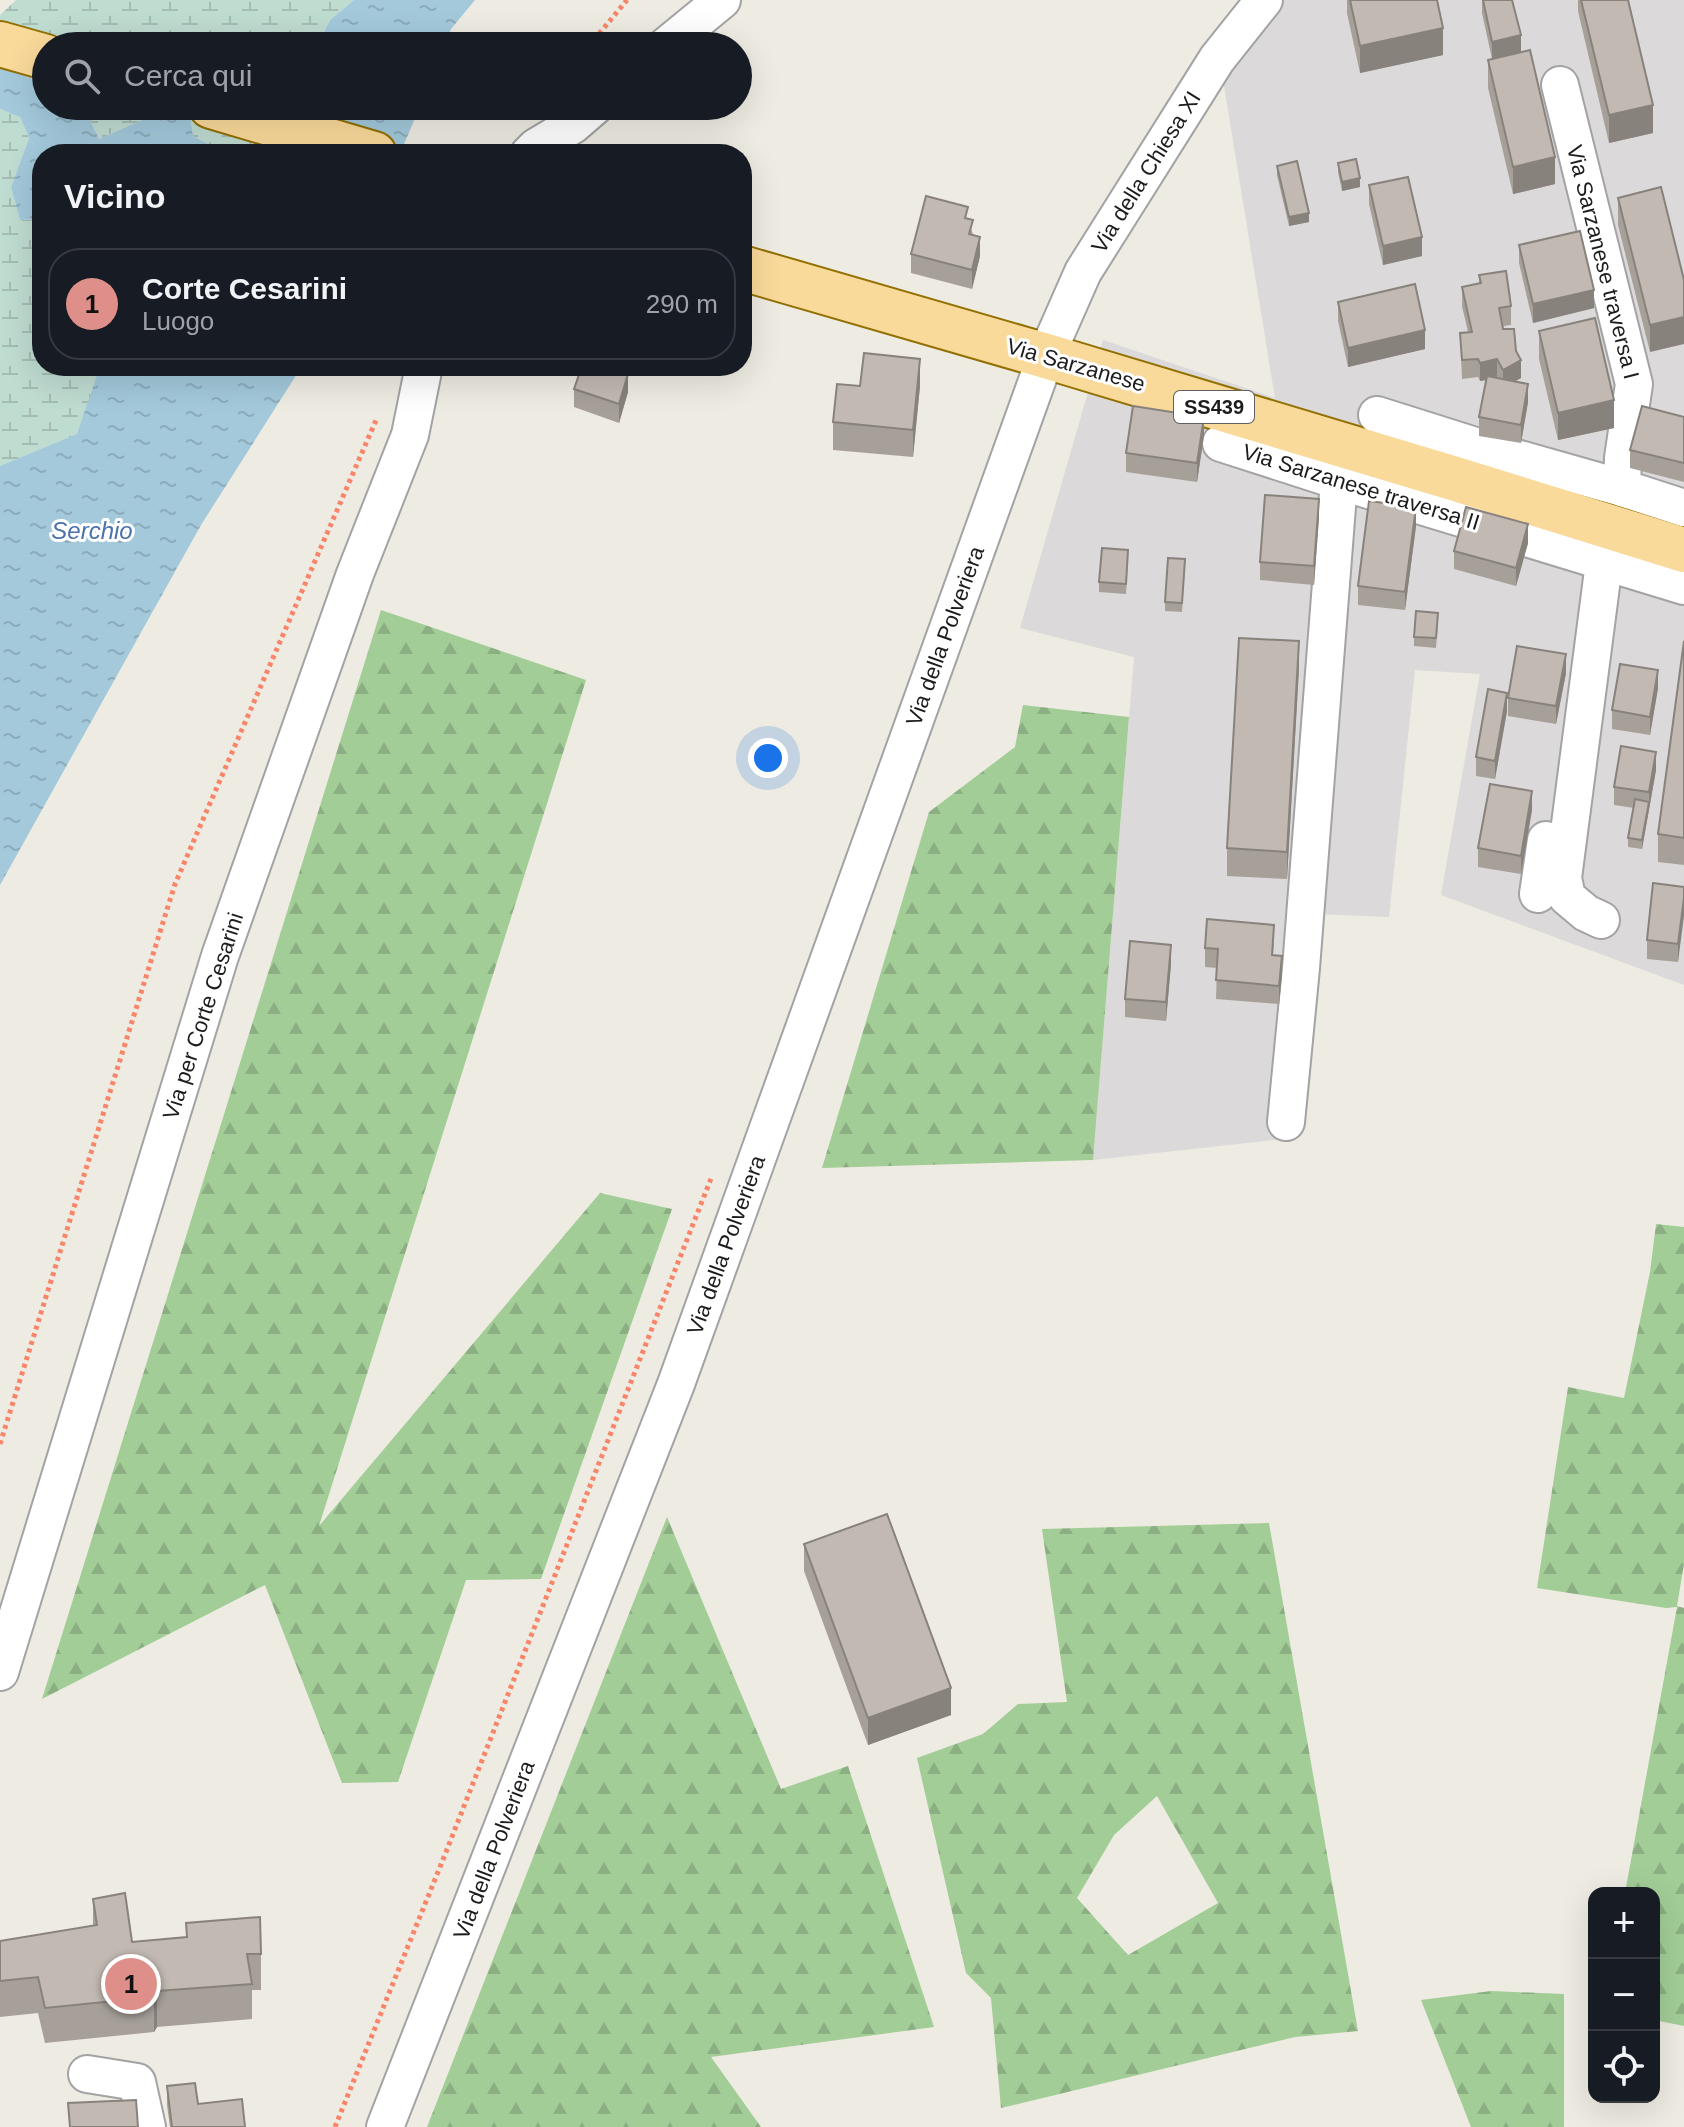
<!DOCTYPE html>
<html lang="it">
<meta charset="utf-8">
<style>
body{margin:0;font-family:Helvetica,sans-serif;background:#20242c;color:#f1f3f6}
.controls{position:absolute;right:24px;bottom:24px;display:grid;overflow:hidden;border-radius:16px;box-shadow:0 8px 32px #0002}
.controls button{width:72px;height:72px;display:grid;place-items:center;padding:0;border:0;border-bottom:2px solid #363941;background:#171b24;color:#f1f3f6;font:40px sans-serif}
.you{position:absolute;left:768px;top:758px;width:28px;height:28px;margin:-20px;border:6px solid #fff;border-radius:50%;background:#1a73e8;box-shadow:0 0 0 12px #1a73e833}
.badge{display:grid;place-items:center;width:52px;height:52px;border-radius:50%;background:#de8f89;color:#111;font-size:26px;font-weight:700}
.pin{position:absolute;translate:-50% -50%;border:4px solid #fff;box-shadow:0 2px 8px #0006}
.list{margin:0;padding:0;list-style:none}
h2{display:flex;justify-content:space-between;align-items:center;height:104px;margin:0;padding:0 32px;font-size:34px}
h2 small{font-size:26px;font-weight:400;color:#9ea1a6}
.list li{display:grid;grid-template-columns:52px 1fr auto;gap:24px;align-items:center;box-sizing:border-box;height:112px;margin:0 16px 16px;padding:0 16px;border:2px solid #363941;border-radius:32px}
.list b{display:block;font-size:30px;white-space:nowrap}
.list p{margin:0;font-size:26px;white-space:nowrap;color:#9ea1a6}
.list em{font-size:26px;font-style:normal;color:#9ea1a6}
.icon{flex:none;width:44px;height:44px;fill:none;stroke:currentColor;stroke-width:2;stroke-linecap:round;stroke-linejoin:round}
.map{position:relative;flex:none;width:1684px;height:2127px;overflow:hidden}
.search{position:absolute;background:#171b24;box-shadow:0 8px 32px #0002;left:32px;top:32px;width:720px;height:88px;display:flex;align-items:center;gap:20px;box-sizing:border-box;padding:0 28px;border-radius:44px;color:#9ea1a6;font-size:30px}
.panel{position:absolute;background:#171b24;box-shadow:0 8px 32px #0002;left:32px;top:144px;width:720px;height:232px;border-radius:32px}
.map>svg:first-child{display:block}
.residential{fill:#dbd9d9}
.forest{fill:url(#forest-firs);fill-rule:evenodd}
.wetland{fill:url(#wetland-marsh)}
.water{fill:url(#water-ripples)}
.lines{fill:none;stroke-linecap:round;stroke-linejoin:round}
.minor-casing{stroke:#a3a3a3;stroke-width:40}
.major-casing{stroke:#937002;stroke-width:48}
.path{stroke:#f88569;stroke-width:5;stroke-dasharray:4 4;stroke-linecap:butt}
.minor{stroke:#fff;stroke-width:36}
.major{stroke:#fada9b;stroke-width:44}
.wall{fill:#a7a099}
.shaded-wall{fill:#88827d}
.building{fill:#c2bab2;stroke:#88827d;stroke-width:2}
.labels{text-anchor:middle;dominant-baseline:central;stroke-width:6;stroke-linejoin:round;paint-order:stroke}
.shield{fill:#fff;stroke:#606060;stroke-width:2}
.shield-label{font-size:20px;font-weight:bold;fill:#1c1c1c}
.street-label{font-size:22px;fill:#1c1c1c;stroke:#fff}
.water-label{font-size:24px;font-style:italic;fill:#4b72aa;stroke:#fff}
</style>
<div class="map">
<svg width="1684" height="2127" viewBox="0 0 1684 2127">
<defs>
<pattern id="forest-firs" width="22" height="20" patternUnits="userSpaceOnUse" patternTransform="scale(2)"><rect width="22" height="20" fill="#a2cd97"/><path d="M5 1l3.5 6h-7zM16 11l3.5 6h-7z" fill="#8baf82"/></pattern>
<pattern id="wetland-marsh" width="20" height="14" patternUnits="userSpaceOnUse" patternTransform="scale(2)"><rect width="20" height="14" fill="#bfdcd1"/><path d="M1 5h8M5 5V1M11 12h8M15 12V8" fill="none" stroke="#a4bcb3"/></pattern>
<pattern id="water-ripples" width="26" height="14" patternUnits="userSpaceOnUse" patternTransform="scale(2)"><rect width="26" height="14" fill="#a3c9db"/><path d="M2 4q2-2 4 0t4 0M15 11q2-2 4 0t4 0" fill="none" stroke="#8cacbb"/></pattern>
</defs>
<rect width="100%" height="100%" fill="#eeebe2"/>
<!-- residential -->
<path class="residential" d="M 1251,0 L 1684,0 L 1684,985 L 1441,895 L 1480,674 L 1415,670 L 1389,917 L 1318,914 L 1292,1138 L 1093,1160 L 1134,657 L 1020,628 L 1103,340 L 1275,398 L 1217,43 Z"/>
<!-- forest -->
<g class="forest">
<path d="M 381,610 L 586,680 L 319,1526 L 600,1193 L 672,1209 L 541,1579 L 466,1580 L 398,1782 L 342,1783 L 265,1585 L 42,1699 Z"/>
<path d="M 1023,705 L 1129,717 L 1093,1160 L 822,1168 L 929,812 L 1015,747 Z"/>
<path d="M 1656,1224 L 1684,1227 L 1684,1564 L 1677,1606 L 1684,1608 L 1684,2026 L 1654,2020 L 1654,1893 L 1625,1893 L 1677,1607 L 1666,1608 L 1537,1588 L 1568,1387 L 1624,1398 L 1650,1272 Z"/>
<path d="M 667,1517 L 781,1789 L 848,1766 L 934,2027 L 711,2057 L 761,2127 L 427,2127 Z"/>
<path d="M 1269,1523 L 1358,2031 L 1295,2037 L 1001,2108 L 991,1998 L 966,1973 L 917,1758 L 983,1734 L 1018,1704 L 1067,1702 L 1042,1529 ZM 1157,1796 L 1218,1903 L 1128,1955 L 1077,1898 L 1114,1835 Z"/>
<path d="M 1491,1991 L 1564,1994 L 1564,2127 L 1471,2127 L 1421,2000 Z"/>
</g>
<!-- wetland -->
<g class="wetland">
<path d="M 16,0 L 354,0 L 330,20 L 317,46 L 46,46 L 46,84 L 28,78 L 0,65 L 0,15 Z"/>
<path d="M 93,106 L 179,106 L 169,108 L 99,139 L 87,114 Z"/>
<path d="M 189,106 L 288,106 L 270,143 L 218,150 L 193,136 Z"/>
<path d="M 0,109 L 20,117 L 29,138 L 11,187 L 20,220 L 42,219 L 42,366 L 100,366 L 78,434 L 0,466 Z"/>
</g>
<!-- water -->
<g class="water">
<path d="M 354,0 L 475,0 L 451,29 L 444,46 L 317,46 L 330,20 Z"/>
<path d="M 43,43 L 28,78 L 46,84 L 46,106 L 93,106 L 87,114 L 99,139 L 169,108 L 189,106 L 193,136 L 219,150 L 270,143 L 288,106 L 420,106 L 400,154 L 42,154 L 42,219 L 20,220 L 11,187 L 29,138 L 20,117 L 0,109 L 0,65 Z"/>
<path d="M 100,366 L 302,366 L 201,525 L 0,885 L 0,466 L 77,434 Z"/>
</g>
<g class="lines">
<!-- minor casing -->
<g class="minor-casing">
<g id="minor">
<path d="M 666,46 L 722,0"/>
<path d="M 1560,85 L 1634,384 L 1623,458 L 1622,488 L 1684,508"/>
<path d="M 529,154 L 536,147 L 573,125 L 595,106"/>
<path d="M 1377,415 L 1491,451 L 1622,488"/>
<path d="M 1221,443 L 1339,481 L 1684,586"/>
<path d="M 1538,894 L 1546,840"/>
<path d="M 1601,920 L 1586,913 L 1567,897 L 1563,878 L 1604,563"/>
<path d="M 1286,1122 L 1301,968 L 1339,481"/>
<path d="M 0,1672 L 220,956 L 355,574 L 410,435 L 424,366"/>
<path d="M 87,2074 L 137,2082 L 147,2127"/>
<path d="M 385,2127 L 676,1384 L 1046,356 L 1083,272 L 1217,59 L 1264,0"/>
</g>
</g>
<!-- major casing -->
<g class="major-casing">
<g id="major">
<path d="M 0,44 L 46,57"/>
<path d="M 211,106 L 374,154"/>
<path d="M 742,268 L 1046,356 L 1459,480 L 1684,550"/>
</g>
</g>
<!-- path -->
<g class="path">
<path d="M 589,46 L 627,0"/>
<path d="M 0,1444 L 175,884 L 377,418"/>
<path d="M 335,2127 L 444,1857 L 712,1176"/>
</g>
<!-- minor -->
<use href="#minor" class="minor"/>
<!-- major -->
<use href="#major" class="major"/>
</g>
<!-- wall -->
<g class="wall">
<path d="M 1347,0 L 1437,0 L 1443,55 L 1360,73 L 1347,13 Z"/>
<path d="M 1482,0 L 1512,0 L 1521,52 L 1555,184 L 1513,194 L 1488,88 L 1488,60 L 1492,59 L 1482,13 Z"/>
<path d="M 1578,0 L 1628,0 L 1653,133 L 1609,143 L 1578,11 Z"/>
<path d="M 1338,163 L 1360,187 L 1342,191 L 1338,172 Z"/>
<path d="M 1277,166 L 1309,222 L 1289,226 L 1277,175 Z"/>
<path d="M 1369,185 L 1422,256 L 1383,265 L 1369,204 Z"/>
<path d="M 1618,198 L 1684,280 L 1650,352 L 1618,225 Z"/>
<path d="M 968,219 L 980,256 L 972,289 L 911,273 L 911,254 Z"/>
<path d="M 1519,245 L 1594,308 L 1533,323 L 1519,263 Z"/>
<path d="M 1479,275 L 1511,306 L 1511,325 L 1503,326 L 1516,351 L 1521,378 L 1515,381 L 1528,402 L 1521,443 L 1479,436 L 1479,417 L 1486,380 L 1480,381 L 1478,377 L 1462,379 L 1460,333 L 1468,332 L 1462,306 L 1462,287 L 1479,284 Z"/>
<path d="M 1338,302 L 1425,349 L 1348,367 L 1338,321 Z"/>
<path d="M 1539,331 L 1614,428 L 1558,440 L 1539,359 Z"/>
<path d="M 860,386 L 920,386 L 913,457 L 833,450 L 833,422 Z"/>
<path d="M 574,389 L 628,392 L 619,423 L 574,407 Z"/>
<path d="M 1684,417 L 1684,482 L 1630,468 L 1630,450 Z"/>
<path d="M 1204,435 L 1197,482 L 1126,472 L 1126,453 Z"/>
<path d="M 1319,517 L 1314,585 L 1260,580 L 1260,562 Z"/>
<path d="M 1416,526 L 1405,610 L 1358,605 L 1358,586 Z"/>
<path d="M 1528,543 L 1516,586 L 1454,569 L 1454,551 Z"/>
<path d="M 1128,560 L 1126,594 L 1099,592 L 1099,582 Z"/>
<path d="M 1185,568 L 1182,612 L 1165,611 L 1165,602 Z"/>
<path d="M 1438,622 L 1436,648 L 1414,646 L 1414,637 Z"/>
<path d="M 1684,641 L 1684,865 L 1658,862 L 1658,834 Z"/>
<path d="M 1299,668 L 1287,879 L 1227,876 L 1227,848 Z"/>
<path d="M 1566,673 L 1556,724 L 1508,716 L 1508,698 Z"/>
<path d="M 1658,688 L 1650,735 L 1612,729 L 1612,710 Z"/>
<path d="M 1507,711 L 1495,779 L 1476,776 L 1476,757 Z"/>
<path d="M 1656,770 L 1642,849 L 1628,847 L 1628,838 L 1634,808 L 1614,805 L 1614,787 Z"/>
<path d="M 1532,810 L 1521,874 L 1478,867 L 1478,848 Z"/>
<path d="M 1684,887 L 1678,962 L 1647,959 L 1647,940 Z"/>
<path d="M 1274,943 L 1273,955 L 1282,974 L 1279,1004 L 1216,999 L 1217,968 L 1205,967 L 1205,948 Z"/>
<path d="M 1171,964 L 1166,1021 L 1125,1017 L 1125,999 Z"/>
<path d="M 804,1544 L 951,1715 L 868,1745 L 804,1571 Z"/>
<path d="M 93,1899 L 132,1942 L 186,1937 L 186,1923 L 261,1954 L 261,1990 L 252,1990 L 252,2019 L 157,2027 L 154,2032 L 45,2043 L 38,2013 L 0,2017 L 0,1941 L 93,1926 Z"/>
<path d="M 167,2086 L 198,2104 L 245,2127 L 170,2127 L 167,2105 Z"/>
</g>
<!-- shaded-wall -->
<g class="shaded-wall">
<path d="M 1443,28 L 1443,55 L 1360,73 L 1360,46 Z"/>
<path d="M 1521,35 L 1521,54 L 1492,60 L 1492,42 Z"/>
<path d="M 1653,105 L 1653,133 L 1609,143 L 1609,115 Z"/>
<path d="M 1555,157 L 1555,184 L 1513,194 L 1513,167 Z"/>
<path d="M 1360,178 L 1360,187 L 1342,191 L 1342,182 Z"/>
<path d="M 1309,213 L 1309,222 L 1289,226 L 1289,217 Z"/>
<path d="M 980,237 L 980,256 L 972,289 L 972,270 Z"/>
<path d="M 1422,237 L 1422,256 L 1383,265 L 1383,246 Z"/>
<path d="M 1594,290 L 1594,308 L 1533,323 L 1533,304 Z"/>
<path d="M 1684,317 L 1684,344 L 1650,352 L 1650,325 Z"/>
<path d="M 1425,330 L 1425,349 L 1348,367 L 1348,348 Z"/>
<path d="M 920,359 L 920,386 L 913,457 L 913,430 Z"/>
<path d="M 1497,359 L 1497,378 L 1480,381 L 1480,363 Z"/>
<path d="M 1521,360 L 1521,378 L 1503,388 L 1503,370 Z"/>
<path d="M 628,374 L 628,392 L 619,423 L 619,404 Z"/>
<path d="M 1528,384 L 1528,402 L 1521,443 L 1521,425 Z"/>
<path d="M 1614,400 L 1614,428 L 1558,440 L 1558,413 Z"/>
<path d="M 1204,417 L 1204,435 L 1197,482 L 1197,463 Z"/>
<path d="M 1319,499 L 1319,517 L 1314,585 L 1314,566 Z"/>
<path d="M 1416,507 L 1416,526 L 1405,610 L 1405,592 Z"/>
<path d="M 1528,524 L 1528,543 L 1516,586 L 1516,568 Z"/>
<path d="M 1299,641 L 1299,668 L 1287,879 L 1287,852 Z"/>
<path d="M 1566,654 L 1566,673 L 1556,724 L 1556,706 Z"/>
<path d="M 1658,670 L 1658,688 L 1650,735 L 1650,717 Z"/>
<path d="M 1507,693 L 1507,711 L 1495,779 L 1495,761 Z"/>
<path d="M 1656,752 L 1656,770 L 1642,849 L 1642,840 L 1649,802 L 1649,792 Z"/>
<path d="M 1532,791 L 1532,810 L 1521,874 L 1521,856 Z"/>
<path d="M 1684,898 L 1684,916 L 1678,962 L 1678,944 Z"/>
<path d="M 1171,945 L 1171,964 L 1166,1021 L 1166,1002 Z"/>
<path d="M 1282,956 L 1282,974 L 1279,1004 L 1279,986 Z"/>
<path d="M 951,1688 L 951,1715 L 868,1745 L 868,1718 Z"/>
<path d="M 157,1991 L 157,2027 L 154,2032 L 154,1997 Z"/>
</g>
<!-- building -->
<g class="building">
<path d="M 1350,0 L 1437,0 L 1443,28 L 1360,46 Z"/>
<path d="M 1483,0 L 1512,0 L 1521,35 L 1492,42 Z"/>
<path d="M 1581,0 L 1628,0 L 1653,105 L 1609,115 Z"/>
<path d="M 1530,50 L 1555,157 L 1513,167 L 1488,60 Z"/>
<path d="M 1356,159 L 1360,178 L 1342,182 L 1338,163 Z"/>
<path d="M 1297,161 L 1309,213 L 1289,217 L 1277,166 Z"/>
<path d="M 1408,177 L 1422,237 L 1383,246 L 1369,185 Z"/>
<path d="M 1661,187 L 1684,280 L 1684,317 L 1650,325 L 1618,198 Z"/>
<path d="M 926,196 L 968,207 L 965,218 L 973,220 L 969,234 L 980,237 L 972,270 L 911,254 Z"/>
<path d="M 1580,231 L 1594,290 L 1533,304 L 1519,245 Z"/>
<path d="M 1506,271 L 1511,306 L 1499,308 L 1503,329 L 1514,329 L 1516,351 L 1521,360 L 1503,370 L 1497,359 L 1480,363 L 1478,359 L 1462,360 L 1460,333 L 1472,332 L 1462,287 L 1481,283 L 1479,275 Z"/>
<path d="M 1415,284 L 1425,330 L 1348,348 L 1338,302 Z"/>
<path d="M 1595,318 L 1614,400 L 1558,413 L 1539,331 Z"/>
<path d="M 864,353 L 920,359 L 913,430 L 833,422 L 837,384 L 860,386 Z"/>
<path d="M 582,366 L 605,366 L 628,374 L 619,404 L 574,389 Z"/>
<path d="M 1487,376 L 1528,384 L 1521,425 L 1479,417 Z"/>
<path d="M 1133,406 L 1204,417 L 1197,463 L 1126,453 Z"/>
<path d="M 1642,406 L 1684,417 L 1684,463 L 1630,450 Z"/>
<path d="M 1265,495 L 1319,499 L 1314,566 L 1260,562 Z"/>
<path d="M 1369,501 L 1416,507 L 1405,592 L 1358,586 Z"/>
<path d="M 1466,507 L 1528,524 L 1516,568 L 1454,551 Z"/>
<path d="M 1102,548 L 1128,550 L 1126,584 L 1099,582 Z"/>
<path d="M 1168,558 L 1185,559 L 1182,603 L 1165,602 Z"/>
<path d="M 1416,611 L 1438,613 L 1436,638 L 1414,637 Z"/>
<path d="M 1239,638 L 1299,641 L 1287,852 L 1227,848 Z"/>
<path d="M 1684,641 L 1684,838 L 1658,834 Z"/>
<path d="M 1517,646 L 1566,654 L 1556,706 L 1508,698 Z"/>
<path d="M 1620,664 L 1658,670 L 1650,717 L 1612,710 Z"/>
<path d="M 1488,689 L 1507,693 L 1495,761 L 1476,757 Z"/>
<path d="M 1621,746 L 1656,752 L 1649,792 L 1614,787 Z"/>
<path d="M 1490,784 L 1532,791 L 1521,856 L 1478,848 Z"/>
<path d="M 1635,799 L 1649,802 L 1642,840 L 1628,838 Z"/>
<path d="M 1653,883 L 1684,887 L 1684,898 L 1678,944 L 1647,940 Z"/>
<path d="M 1207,919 L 1274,925 L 1272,955 L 1282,956 L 1279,986 L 1216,980 L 1218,949 L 1205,948 Z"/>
<path d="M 1130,941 L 1171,945 L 1166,1002 L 1125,999 Z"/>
<path d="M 887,1514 L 951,1688 L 868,1718 L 804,1544 Z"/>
<path d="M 125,1893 L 132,1942 L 187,1937 L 186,1923 L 260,1917 L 261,1954 L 247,1954 L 252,1984 L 157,1991 L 154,1997 L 45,2008 L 38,1977 L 0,1981 L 0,1941 L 97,1925 L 93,1899 Z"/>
<path d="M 195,2083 L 198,2104 L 242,2099 L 245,2127 L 172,2127 L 167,2086 Z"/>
<path d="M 136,2100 L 138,2127 L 70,2127 L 68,2103 Z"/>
</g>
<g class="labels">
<!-- shield labels -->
<rect class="shield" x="1174" y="391" width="80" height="32" rx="6"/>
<g class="shield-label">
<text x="1214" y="407">SS439</text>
</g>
<!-- street labels -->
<g class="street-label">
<text transform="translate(1146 172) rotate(-58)">Via della Chiesa XI</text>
<text transform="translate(1603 262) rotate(76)">Via Sarzanese traversa I</text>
<text transform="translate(1076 365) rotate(16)">Via Sarzanese</text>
<text transform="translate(1361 487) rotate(17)">Via Sarzanese traversa II</text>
<text transform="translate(945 636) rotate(-70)">Via della Polveriera</text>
<text transform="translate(203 1016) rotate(-72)">Via per Corte Cesarini</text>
<text transform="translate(726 1245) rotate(-70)">Via della Polveriera</text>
<text transform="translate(494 1850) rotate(-69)">Via della Polveriera</text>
</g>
<!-- water labels -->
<g class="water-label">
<text x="92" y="530">Serchio</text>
</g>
</g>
</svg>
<div class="controls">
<button>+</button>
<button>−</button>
<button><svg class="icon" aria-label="locate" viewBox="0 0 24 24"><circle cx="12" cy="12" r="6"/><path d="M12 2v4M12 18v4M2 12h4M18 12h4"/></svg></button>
</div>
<div class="you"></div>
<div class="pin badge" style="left:131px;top:1984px">1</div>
<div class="search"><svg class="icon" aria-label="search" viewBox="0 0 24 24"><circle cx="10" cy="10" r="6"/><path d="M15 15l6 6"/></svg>Cerca qui</div>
<section class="panel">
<h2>Vicino<small></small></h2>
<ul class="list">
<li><span class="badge">1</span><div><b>Corte Cesarini</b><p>Luogo</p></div><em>290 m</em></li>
</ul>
</section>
</div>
